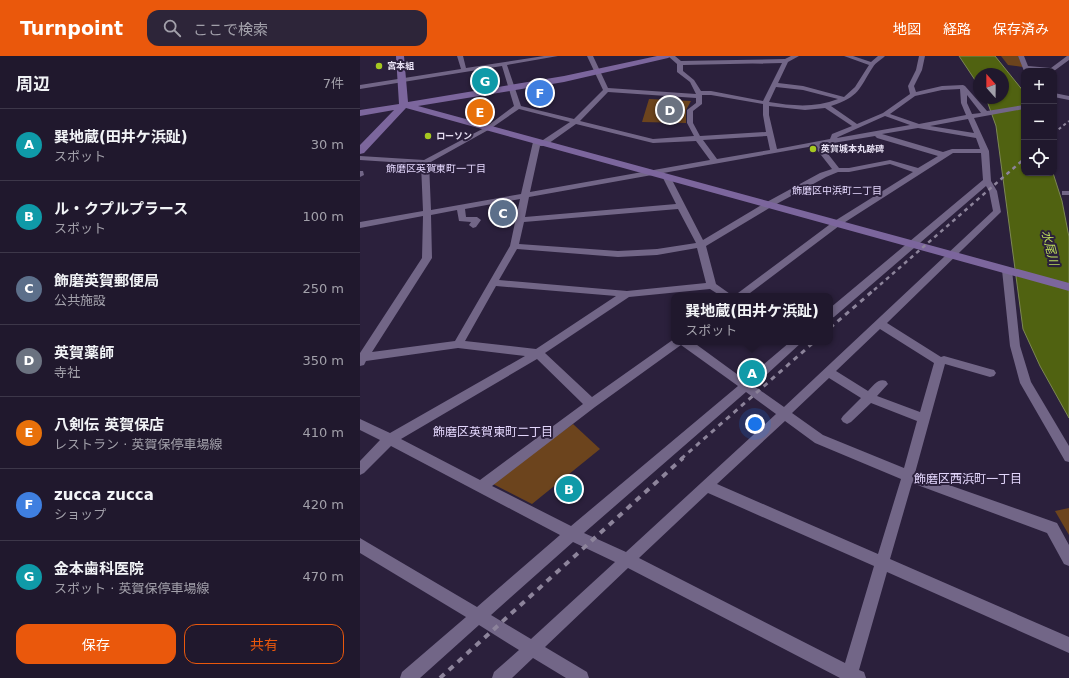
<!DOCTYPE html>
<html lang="ja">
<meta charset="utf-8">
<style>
body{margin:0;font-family:"DejaVu Sans","Noto Sans JP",sans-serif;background:#2d2539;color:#f1f3f6}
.controls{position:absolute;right:12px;top:12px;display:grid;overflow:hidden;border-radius:8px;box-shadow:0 1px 3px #0004}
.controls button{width:36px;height:36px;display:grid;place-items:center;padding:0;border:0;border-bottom:1px solid #3d3749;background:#20182d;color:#f1f3f6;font:20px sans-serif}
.compass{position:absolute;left:613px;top:12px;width:36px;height:36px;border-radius:50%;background:#20182d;box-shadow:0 1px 3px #0004;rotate:339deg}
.you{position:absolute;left:395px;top:368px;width:14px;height:14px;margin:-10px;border:3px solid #fff;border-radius:50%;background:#1a73e8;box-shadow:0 0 0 6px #1a73e833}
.badge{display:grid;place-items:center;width:26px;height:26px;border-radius:50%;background:#ea580c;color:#fff;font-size:13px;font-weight:700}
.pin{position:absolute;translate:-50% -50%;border:2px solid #fff;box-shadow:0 1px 4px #0006}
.popup{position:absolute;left:311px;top:237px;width:162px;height:52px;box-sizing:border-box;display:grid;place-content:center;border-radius:8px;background:#20182d;filter:drop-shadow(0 1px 3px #0005);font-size:13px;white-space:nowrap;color:#a2a0aa}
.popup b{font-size:15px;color:#f1f3f6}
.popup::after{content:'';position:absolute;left:50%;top:100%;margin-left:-8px;border:8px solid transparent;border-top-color:#20182d}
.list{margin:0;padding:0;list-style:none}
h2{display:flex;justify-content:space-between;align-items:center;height:52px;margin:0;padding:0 16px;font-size:17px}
h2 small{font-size:13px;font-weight:400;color:#a2a0aa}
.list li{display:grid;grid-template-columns:26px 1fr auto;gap:12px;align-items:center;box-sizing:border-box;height:72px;padding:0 16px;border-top:1px solid #3d3749}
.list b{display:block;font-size:15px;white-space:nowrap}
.list p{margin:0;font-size:13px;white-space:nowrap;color:#a2a0aa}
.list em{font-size:13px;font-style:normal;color:#a2a0aa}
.actions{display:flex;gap:8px;padding:12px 16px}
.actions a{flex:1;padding:9px 0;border:1px solid #ea580c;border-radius:12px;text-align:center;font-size:14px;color:#ea580c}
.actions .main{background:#ea580c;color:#fff}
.icon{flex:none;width:22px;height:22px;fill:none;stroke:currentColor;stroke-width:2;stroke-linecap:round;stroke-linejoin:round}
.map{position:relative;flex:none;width:709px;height:622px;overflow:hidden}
header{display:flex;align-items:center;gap:24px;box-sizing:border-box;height:56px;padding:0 20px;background:#ea580c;color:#fff}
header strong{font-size:19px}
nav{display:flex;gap:22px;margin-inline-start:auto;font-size:14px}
.search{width:280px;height:36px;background:#2d2539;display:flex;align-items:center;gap:10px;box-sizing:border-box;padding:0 14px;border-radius:12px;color:#a2a0aa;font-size:15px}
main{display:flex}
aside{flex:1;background:#20182d}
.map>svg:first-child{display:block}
.green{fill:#6c441d}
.water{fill:#506211;stroke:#7d8855}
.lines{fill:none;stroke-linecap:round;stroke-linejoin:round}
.street{fill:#726687;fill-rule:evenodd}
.secondary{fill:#7c669d;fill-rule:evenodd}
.rail-far3{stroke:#8d849b;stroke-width:2;stroke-dasharray:3 3;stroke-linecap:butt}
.rail-far2{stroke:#8d849b;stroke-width:2.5;stroke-dasharray:4 4;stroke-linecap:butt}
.rail-far1{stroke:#8d849b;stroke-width:3;stroke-dasharray:5 5;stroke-linecap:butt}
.rail{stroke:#8d849b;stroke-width:4;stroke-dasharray:6 6;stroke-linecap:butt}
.poi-dot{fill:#a6c821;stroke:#2b203c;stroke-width:1.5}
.labels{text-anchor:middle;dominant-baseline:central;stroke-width:4;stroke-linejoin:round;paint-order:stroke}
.far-poi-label{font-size:9px;font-weight:bold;fill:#e7e0f3;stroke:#2b203c;text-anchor:start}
.far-neighbourhood-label{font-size:10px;fill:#e4d7fd;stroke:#2b203c}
.water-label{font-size:12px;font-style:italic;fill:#bcdc5b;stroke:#2b203c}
.neighbourhood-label{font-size:12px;fill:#e4d7fd;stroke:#2b203c}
</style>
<header>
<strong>Turnpoint</strong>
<div class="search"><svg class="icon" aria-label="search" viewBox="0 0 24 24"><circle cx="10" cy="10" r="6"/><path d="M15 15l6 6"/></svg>ここで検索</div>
<nav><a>地図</a><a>経路</a><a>保存済み</a></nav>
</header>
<main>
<aside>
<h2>周辺<small>7件</small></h2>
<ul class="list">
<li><span class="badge" style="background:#0f9aa8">A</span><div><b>巽地蔵(田井ケ浜趾)</b><p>スポット</p></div><em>30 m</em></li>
<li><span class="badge" style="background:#0f9aa8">B</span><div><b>ル・クプルプラース</b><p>スポット</p></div><em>100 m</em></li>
<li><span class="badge" style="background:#5c6f8a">C</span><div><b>飾磨英賀郵便局</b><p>公共施設</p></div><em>250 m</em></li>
<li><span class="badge" style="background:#6b7280">D</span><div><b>英賀薬師</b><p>寺社</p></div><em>350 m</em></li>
<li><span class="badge" style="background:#e8710a">E</span><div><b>八剣伝 英賀保店</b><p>レストラン · 英賀保停車場線</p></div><em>410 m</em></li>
<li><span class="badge" style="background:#3f7fe0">F</span><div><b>zucca zucca</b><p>ショップ</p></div><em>420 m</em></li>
<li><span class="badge" style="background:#0f9aa8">G</span><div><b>金本歯科医院</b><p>スポット · 英賀保停車場線</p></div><em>470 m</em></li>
</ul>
<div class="actions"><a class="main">保存</a><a>共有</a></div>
</aside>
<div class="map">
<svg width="709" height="622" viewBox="0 0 709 622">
<rect width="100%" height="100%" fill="#2b203c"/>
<!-- green -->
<g class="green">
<path d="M 641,0 L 658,0 L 663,11 L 648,9 Z"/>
<path d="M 289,43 L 331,45 L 326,54 L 326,67 L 282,66 Z"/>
<path d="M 213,368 L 240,393 L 172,448 L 131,427 Z"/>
<path d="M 709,452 L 709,479 L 695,455 Z"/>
</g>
<!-- water -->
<path class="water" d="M 599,0 L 635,0 L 664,36 L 664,117 L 693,117 L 702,145 L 709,181 L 709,362 L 680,310 L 663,273 L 636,70 L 626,42 L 643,42 L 643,18 L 619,18 L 619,30 Z"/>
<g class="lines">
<!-- street -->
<g class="street">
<path d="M 97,0 L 103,0 L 106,12 L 184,0 L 198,0 L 147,9 L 161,50 L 214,63 L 243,34 L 227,0 L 233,0 L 248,32 L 336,38 L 330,26 L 317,16 L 317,8 L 308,0 L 315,0 L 321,5 L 425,3 L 431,0 L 439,0 L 428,6 L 418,27 L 443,30 L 484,41 L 495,31 L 509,9 L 484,0 L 493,0 L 511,6 L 518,0 L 525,0 C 521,4 516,6 513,11 C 498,34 500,40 471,50 L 497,68 L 523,57 L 550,38 L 548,30 L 556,14 L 559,0 L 565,0 L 562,14 L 554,30 L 556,36 L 582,30 L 603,29 L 605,30 L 627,55 L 664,49 L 664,53 L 614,62 L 629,95 L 631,125 L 637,135 L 641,156 L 527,267 L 581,301 L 584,300 L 630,313 L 634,314 L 636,317 L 634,320 L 630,321 L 585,308 L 555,417 L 697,467 L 709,489 L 709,510 L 704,508 L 687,477 L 552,427 L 530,503 L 709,581 L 709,597 L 527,516 L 499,614 L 504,616 L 506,622 L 480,622 L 268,512 L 185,591 L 227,616 L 229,622 L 206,622 L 173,602 L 152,622 L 132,622 L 134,616 L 159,594 L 119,569 L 60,622 L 40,622 L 42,616 L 106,561 L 0,497 L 0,482 L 117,551 L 200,479 L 31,390 L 4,417 L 0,419 L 0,405 L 20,384 L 0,374 L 0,363 L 30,377 L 165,300 L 98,292 L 6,305 L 4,309 L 0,310 L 0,297 L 62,202 L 63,160 L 0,172 L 0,166 L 63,155 L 61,108 L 0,104 L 0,100 L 64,104 L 126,71 L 154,50 L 142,10 L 0,33 L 0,29 L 101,13 ZM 422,7 L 403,45 L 351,35 L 341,35 L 334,24 L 323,15 L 323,9 ZM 416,31 L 443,34 L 478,43 C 455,52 433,50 409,46 ZM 600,33 L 601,47 L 606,59 L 559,68 L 530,58 L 555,40 L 582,34 ZM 248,36 L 336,42 L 336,47 L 327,54 L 327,67 L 334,80 L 293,83 L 220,65 ZM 342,39 L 351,39 L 403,48 L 403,59 L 406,76 L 340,80 L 333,67 L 333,55 L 342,48 ZM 607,39 L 621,57 L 612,58 L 607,47 ZM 409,50 L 445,54 L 465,52 L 492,70 L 472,78 L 470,83 L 417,93 L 409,59 ZM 159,53 L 210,66 L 180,86 L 177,84 L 173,86 L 161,138 L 71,154 L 69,107 L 130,73 ZM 525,60 L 550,69 L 477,82 L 478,81 ZM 608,63 L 614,77 L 570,70 ZM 216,68 L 293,87 L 336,85 L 350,104 L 170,136 L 180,90 L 185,90 ZM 558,72 L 616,82 L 620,93 L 592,93 L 583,96 L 522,78 ZM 407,80 L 410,94 L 357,103 L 343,84 ZM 515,80 L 517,82 L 578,100 L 558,112 L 530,104 L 489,112 L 479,112 L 461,89 ZM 454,90 L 472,113 L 460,117 L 405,147 L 343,184 L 311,122 L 307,120 L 303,122 L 316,148 L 165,161 L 169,141 ZM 593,97 L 621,97 L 623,124 L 470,252 L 470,262 L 474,261 L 626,130 L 629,135 L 633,155 L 424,351 L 394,330 L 442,286 L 430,286 L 385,324 L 333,286 L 314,286 L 314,283 L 232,341 L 185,297 L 269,241 L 350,233 L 361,240 L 373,240 L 356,228 L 346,190 L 411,151 L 466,121 L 478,116 L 489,116 L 530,108 L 553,116 L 473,166 L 374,240 L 386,240 L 479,170 ZM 160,143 L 150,190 L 95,285 L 12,296 L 72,202 L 71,159 L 97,154 L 99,165 L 111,166 L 109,169 L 113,172 L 116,171 L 121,164 L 117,161 L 106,161 L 105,153 ZM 318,153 L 336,187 L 297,193 L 258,195 L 159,188 L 164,166 ZM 337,192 L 346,227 L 267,235 L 139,224 L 157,193 L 258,201 L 297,199 ZM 136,230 L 256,240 L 176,293 L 105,285 ZM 520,273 L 574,307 L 560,356 L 517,340 L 528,328 L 526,325 C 518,322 513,330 508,335 L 476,315 ZM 321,289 L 378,330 L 211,470 L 132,430 L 235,351 ZM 177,303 L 223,348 L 120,424 L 41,383 ZM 469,322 L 501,342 L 483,360 L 481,363 L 483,366 L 487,368 L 491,366 L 511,347 L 557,365 L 544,412 L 463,379 L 432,357 ZM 386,336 L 416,358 L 266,496 L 224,477 ZM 425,365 L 455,387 L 541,423 L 518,498 L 357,428 ZM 348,437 L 514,510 L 485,607 L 279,502 ZM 213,486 L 255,506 L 171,583 L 131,559 Z"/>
<path d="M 658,0 L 664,0 L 668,10 L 691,12 L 707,0 L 709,0 L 709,4 L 694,15 L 664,15 Z"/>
<path d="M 694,37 L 709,40 L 709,44 L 694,41 Z"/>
<path d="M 0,115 L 3,115 L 4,119 L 0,121 Z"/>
<rect x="702" y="135" width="7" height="4"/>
<path d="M 647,211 L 652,214 L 660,290 L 671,326 L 709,390 L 709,406 L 705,405 L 660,327 L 650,290 L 642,214 Z"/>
</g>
<!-- secondary -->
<path class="secondary" d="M 36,0 L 44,0 L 48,46 L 204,20 L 297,0 L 312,0 L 308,2 L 204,26 L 58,50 L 709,227 L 709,235 L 46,52 L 4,97 L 0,98 L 0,89 L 34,54 L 0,60 L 0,54 L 39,48 Z"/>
<!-- rail-far3 -->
<path class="rail-far3" d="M 694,77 L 709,65"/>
<!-- rail-far2 -->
<path class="rail-far2" d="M 514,234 L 664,103"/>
<!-- rail-far1 -->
<g class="rail-far1">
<path d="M 470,272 L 515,233"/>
<path d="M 321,403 L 454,286"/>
</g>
<!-- rail -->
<path class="rail" d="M 80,622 L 323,402"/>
</g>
<!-- markers -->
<g class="poi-dot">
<circle cx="19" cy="10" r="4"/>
<circle cx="68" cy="80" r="4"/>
<circle cx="453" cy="93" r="4"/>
</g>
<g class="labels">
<!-- far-poi labels -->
<g class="far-poi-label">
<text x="27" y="10">宮本組</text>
<text x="76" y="80">ローソン</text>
<text x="461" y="93">英賀城本丸跡碑</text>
</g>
<!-- far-neighbourhood labels -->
<g class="far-neighbourhood-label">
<text x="76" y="112">飾磨区英賀東町一丁目</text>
<text x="477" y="134">飾磨区中浜町二丁目</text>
</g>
<!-- water labels -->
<g class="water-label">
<text transform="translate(690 192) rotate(76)">水尾川</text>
</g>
<!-- neighbourhood labels -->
<g class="neighbourhood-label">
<text x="133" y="376">飾磨区英賀東町二丁目</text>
<text x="608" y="423">飾磨区西浜町一丁目</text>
</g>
</g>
</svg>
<div class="controls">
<button>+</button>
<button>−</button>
<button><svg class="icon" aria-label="locate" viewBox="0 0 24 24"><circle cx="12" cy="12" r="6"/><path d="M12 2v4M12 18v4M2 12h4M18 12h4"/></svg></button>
</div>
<svg class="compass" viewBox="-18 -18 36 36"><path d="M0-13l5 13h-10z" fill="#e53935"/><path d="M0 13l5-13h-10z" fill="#a2a0aa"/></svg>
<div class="you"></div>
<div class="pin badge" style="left:392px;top:317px;background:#0f9aa8">A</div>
<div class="popup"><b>巽地蔵(田井ケ浜趾)</b>スポット</div>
<div class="pin badge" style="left:209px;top:433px;background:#0f9aa8">B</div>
<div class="pin badge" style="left:143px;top:157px;background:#5c6f8a">C</div>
<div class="pin badge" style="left:310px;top:54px;background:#6b7280">D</div>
<div class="pin badge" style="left:120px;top:56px;background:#e8710a">E</div>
<div class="pin badge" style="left:180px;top:37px;background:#3f7fe0">F</div>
<div class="pin badge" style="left:125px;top:25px;background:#0f9aa8">G</div>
</div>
</main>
